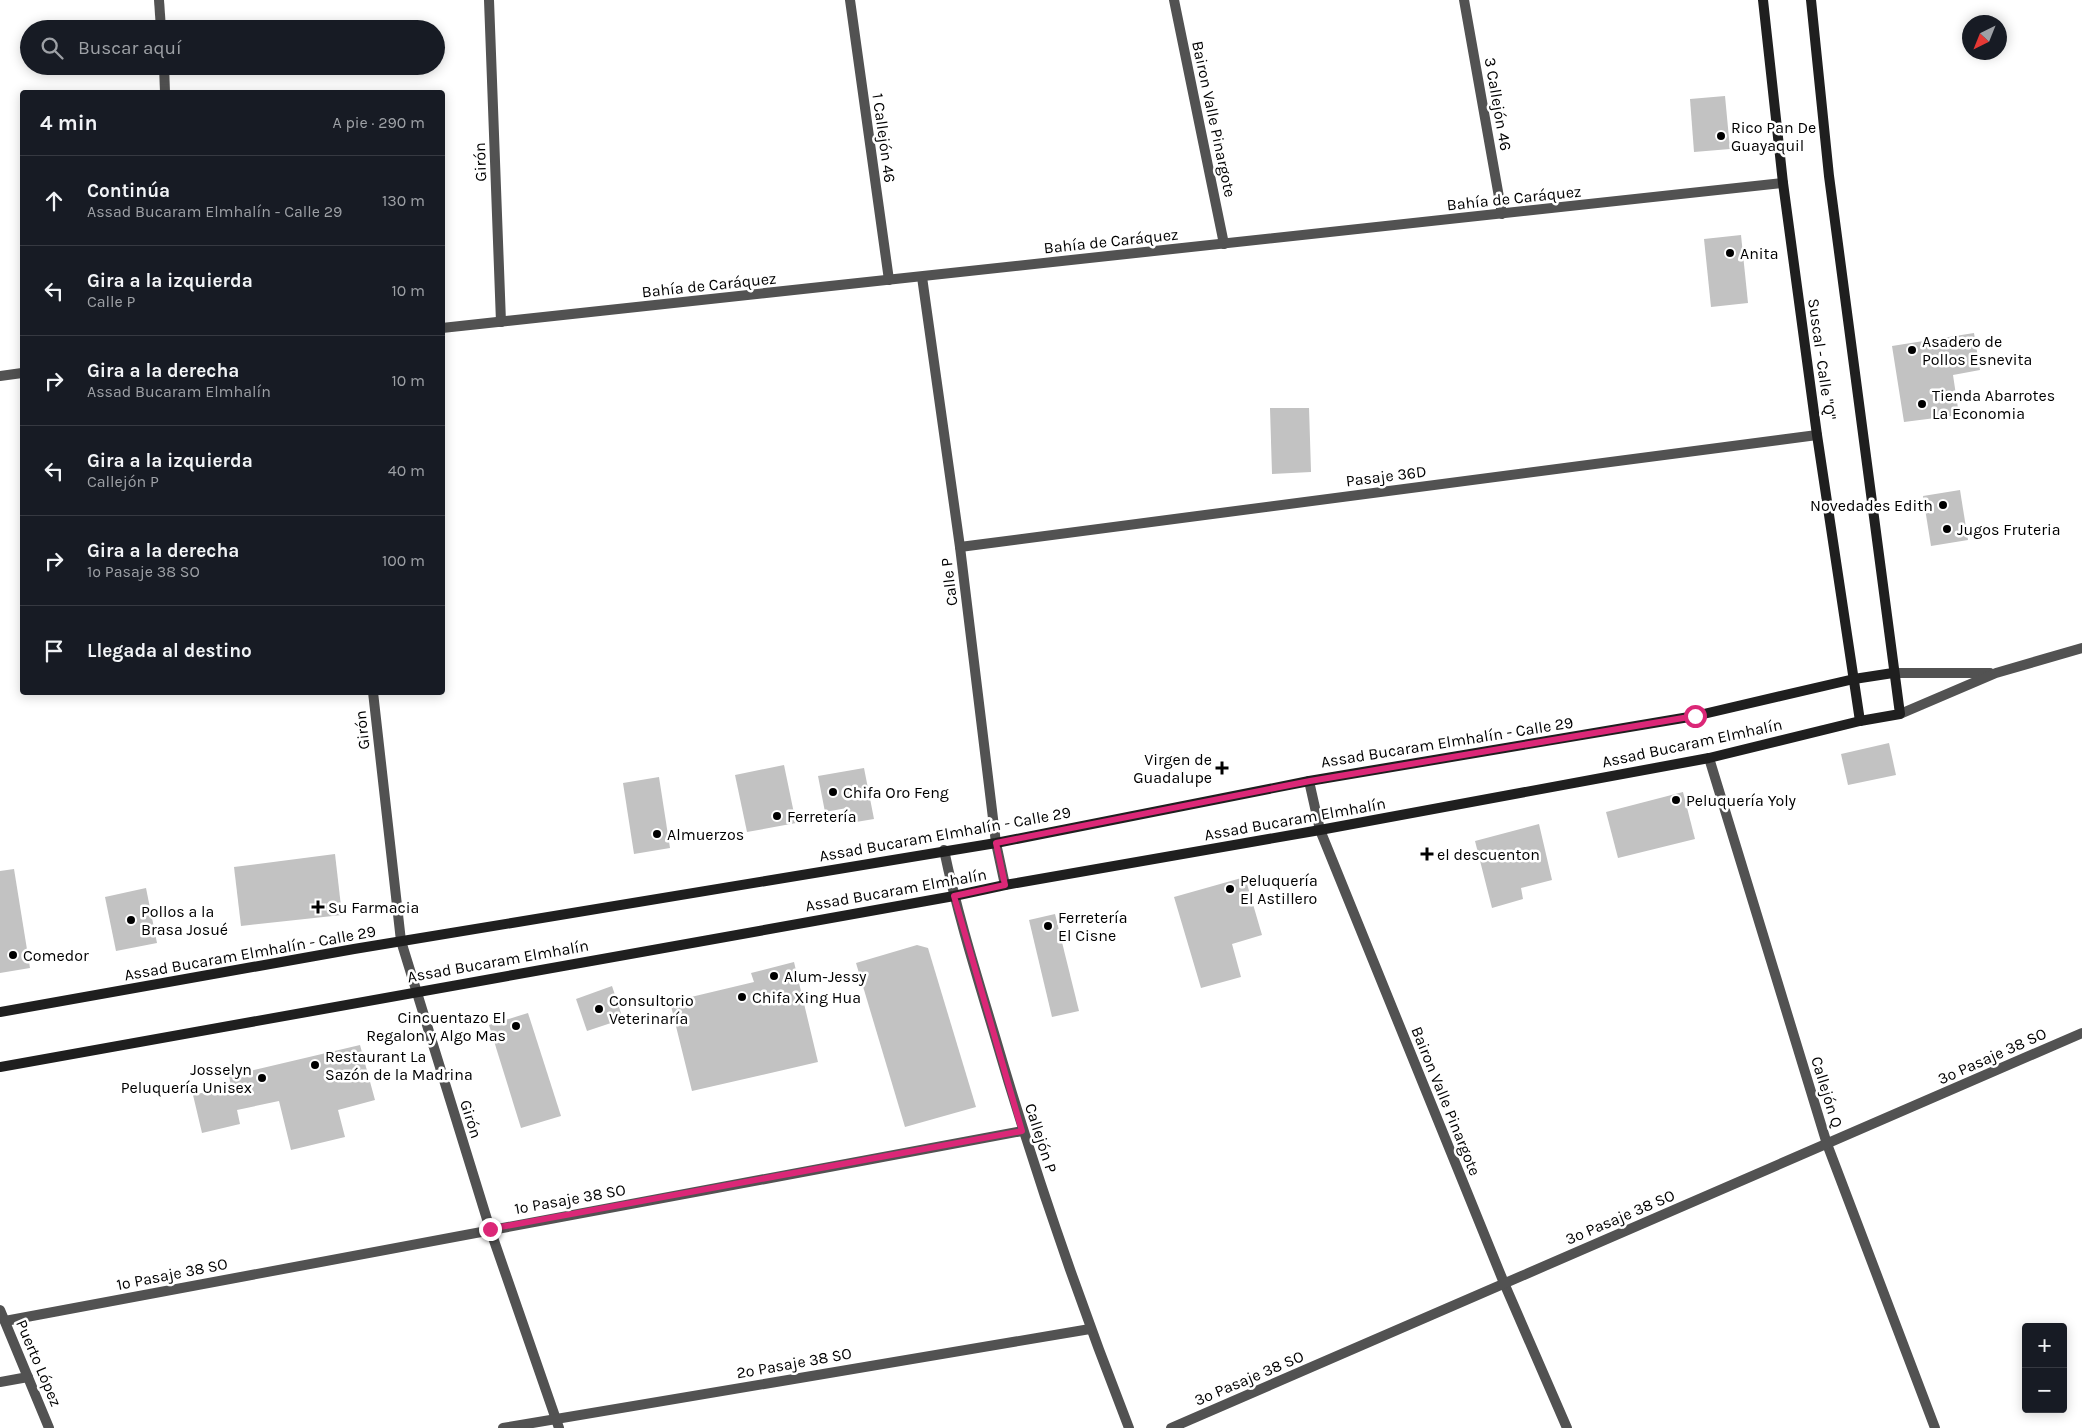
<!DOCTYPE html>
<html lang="es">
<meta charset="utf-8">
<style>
body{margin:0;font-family:Karla,sans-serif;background:#20242c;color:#f1f3f6}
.controls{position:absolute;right:15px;bottom:15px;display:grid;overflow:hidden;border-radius:5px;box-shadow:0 2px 12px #0003}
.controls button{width:45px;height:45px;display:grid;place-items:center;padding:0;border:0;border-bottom:1px solid #363941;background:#171b24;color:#f1f3f6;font:25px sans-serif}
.compass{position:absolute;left:1962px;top:15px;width:45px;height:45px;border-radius:50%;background:#171b24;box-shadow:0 2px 12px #0003;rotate:223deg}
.stop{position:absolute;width:15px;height:15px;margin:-11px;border:4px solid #db2777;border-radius:50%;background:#fff}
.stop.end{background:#db2777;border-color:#fff;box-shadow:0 1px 5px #0008}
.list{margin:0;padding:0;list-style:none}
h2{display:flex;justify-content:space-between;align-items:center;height:65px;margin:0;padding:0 20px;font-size:21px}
h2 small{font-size:16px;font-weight:400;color:#9ea1a6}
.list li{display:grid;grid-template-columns:32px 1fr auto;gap:15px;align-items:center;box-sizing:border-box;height:90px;padding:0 20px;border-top:1px solid #363941}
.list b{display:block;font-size:19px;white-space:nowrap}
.list p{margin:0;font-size:16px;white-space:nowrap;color:#9ea1a6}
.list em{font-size:16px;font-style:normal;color:#9ea1a6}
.icon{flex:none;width:28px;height:28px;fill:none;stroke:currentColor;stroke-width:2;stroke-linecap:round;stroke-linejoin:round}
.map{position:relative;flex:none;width:2082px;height:1428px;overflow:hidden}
.search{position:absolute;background:#171b24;box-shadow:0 2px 12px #0003;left:20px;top:20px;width:425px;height:55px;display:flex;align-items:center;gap:12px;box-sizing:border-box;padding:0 18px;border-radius:28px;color:#9ea1a6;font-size:19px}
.panel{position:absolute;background:#171b24;box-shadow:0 2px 12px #0003;left:20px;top:90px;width:425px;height:605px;border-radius:5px}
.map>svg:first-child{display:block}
.building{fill:#c2c2c2}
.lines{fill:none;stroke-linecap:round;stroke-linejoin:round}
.minor{stroke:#525252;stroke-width:10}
.secondary{stroke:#1f1f1f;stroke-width:10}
.route{stroke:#db2777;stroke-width:6}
.poi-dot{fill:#000;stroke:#fff;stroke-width:2}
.labels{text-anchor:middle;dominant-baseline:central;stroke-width:5;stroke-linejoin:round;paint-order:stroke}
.street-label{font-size:16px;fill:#000;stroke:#fff}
.poi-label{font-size:16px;fill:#000;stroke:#fff;text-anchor:start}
</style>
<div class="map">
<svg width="2082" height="1428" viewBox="0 0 2082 1428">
<rect width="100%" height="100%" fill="#fff"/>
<!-- building -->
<g class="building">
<path d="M 1725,96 L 1730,149 L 1694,152 L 1690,99 Z"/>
<path d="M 1741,235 L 1748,303 L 1711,307 L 1704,239 Z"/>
<path d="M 1974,333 L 1980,370 L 1953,375 L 1959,415 L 1904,422 L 1892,346 Z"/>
<path d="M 1270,408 L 1309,408 L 1311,472 L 1272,474 Z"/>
<path d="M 1960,490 L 1968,540 L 1931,546 L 1923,496 Z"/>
<path d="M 1889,743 L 1896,775 L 1848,785 L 1841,754 Z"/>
<path d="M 784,765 L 796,823 L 747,832 L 735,775 Z"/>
<path d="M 864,768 L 874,819 L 850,823 L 847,808 L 825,812 L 818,776 Z"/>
<path d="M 659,777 L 670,848 L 634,854 L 623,783 Z"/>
<path d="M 1683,792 L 1695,839 L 1618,858 L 1606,812 Z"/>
<path d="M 1539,824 L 1552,880 L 1521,888 L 1523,899 L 1492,908 L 1475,841 Z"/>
<path d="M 335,854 L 342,915 L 241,926 L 234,867 Z"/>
<path d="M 14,869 L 30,968 L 0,973 L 0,871 Z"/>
<path d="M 1245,877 L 1262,935 L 1232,944 L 1241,977 L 1201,988 L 1174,897 Z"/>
<path d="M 146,888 L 157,943 L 116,951 L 105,897 Z"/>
<path d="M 1055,914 L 1079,1011 L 1052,1017 L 1029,920 Z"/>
<path d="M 917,945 L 928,948 L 976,1107 L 905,1127 L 856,963 Z"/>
<path d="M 794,962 L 818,1062 L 692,1091 L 670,1002 L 754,982 L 751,973 Z"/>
<path d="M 612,986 L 623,1019 L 587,1031 L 576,999 Z"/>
<path d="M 528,1013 L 561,1116 L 521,1128 L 489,1025 Z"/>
<path d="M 360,1045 L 375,1100 L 338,1110 L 345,1137 L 291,1150 L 279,1101 L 237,1110 L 240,1124 L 202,1133 L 193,1095 L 231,1086 L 229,1076 Z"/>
</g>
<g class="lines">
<!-- minor -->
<g class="minor">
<path d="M 159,0 L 161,29"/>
<path d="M 489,0 L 501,322"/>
<path d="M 850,0 L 889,280"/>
<path d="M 1174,0 L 1224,244"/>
<path d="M 1464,0 L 1502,214"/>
<path d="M 164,66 L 165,92"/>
<path d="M 922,277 L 960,547 L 996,843 L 1005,885"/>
<path d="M 442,328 L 1783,183"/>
<path d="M 0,376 L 22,373"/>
<path d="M 960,547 L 1817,435"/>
<path d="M 1893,673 L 1990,673"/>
<path d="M 373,692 L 401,941 L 490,1229 L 559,1428"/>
<path d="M 1900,714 L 1996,673 L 2082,648"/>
<path d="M 1709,758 L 1827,1144 L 1935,1428"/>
<path d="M 1309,781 L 1320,830 L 1504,1283 L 1567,1428"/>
<path d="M 944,850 C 957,912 976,973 994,1033 C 1033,1167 1078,1298 1129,1428"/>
<path d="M 0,1310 L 49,1428"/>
<path d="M 5,1321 L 1022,1131"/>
<path d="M 0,1382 L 28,1377"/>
<path d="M 503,1428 L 1090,1329"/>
<path d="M 1171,1428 L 2082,1033"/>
</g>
<!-- secondary -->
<g class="secondary">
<path d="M 1763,0 L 1783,183 L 1817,435 L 1860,721"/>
<path d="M 0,1012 L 354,949 L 996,843 L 1309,781 L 1695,716 L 1854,679 L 1893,673"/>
<path d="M 0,1067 L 954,896 L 1005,885 L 1320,830 L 1709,758 L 1860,721 L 1900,714 L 1829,176 L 1811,0"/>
</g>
</g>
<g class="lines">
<!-- route -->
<path class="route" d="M 490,1229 L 1022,1131 L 954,896 L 1005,885 L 996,843 L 1310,781 L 1695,716"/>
</g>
<!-- markers -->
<g class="poi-dot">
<circle cx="1721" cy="136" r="5"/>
<circle cx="1730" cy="253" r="5"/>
<circle cx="1912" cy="350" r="5"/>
<circle cx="1922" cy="404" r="5"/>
<circle cx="1943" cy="505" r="5"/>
<circle cx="1947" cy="529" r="5"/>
<path d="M1219.5 760.5h5v5h5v5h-5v5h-5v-5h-5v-5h5z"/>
<circle cx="833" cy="792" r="5"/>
<circle cx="1676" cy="800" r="5"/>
<circle cx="777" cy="816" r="5"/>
<circle cx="657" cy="834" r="5"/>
<path d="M1424.5 846.5h5v5h5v5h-5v5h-5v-5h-5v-5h5z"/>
<circle cx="1230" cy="889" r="5"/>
<path d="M315.5 899.5h5v5h5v5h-5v5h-5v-5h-5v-5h5z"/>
<circle cx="131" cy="920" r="5"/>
<circle cx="1048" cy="926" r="5"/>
<circle cx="13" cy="955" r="5"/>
<circle cx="774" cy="976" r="5"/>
<circle cx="742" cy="997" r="5"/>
<circle cx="599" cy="1009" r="5"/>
<circle cx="516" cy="1026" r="5"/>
<circle cx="315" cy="1065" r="5"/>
<circle cx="262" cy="1078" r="5"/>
</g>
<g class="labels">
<!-- street labels -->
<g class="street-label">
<text transform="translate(1498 104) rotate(80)">3 Callejón 46</text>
<text transform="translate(1214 119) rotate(78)">Bairon Valle Pinargote</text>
<text transform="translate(884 138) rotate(82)">1 Callejón 46</text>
<text transform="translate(480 162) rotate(-92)">Girón</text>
<text transform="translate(1514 198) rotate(-6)">Bahía de Caráquez</text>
<text transform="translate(1111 241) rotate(-6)">Bahía de Caráquez</text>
<text transform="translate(709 285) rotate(-6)">Bahía de Caráquez</text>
<text transform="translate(1822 359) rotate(82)">Suscal - Calle "Q"</text>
<text transform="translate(1386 476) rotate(-7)">Pasaje 36D</text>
<text transform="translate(949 582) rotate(-97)">Calle P</text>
<text transform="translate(362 730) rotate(-96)">Girón</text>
<text transform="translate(1447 742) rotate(-9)">Assad Bucaram Elmhalín - Calle 29</text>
<text transform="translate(1692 743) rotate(-12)">Assad Bucaram Elmhalín</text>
<text transform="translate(1295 819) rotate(-10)">Assad Bucaram Elmhalín</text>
<text transform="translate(945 834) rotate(-10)">Assad Bucaram Elmhalín - Calle 29</text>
<text transform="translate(896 890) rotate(-10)">Assad Bucaram Elmhalín</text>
<text transform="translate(250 953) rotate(-10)">Assad Bucaram Elmhalín - Calle 29</text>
<text transform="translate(498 961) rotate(-10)">Assad Bucaram Elmhalín</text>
<text transform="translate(1992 1056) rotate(-24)">3º Pasaje 38 SO</text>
<text transform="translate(1827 1092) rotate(73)">Callejón Q</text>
<text transform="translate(1446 1101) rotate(68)">Bairon Valle Pinargote</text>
<text transform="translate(471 1119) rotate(72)">Girón</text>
<text transform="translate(1041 1138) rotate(72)">Callejón P</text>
<text transform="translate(570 1199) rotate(-10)">1º Pasaje 38 SO</text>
<text transform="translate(1620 1217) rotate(-23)">3º Pasaje 38 SO</text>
<text transform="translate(172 1274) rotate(-11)">1º Pasaje 38 SO</text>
<text transform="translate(39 1363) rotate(67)">Puerto López</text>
<text transform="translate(794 1363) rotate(-10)">2º Pasaje 38 SO</text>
<text transform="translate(1249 1378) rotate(-23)">3º Pasaje 38 SO</text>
</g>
<!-- poi labels -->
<g class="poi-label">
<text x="1731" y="127">Rico Pan De<tspan x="1731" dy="18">Guayaquil</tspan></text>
<text x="1740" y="253">Anita</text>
<text x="1922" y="341">Asadero de<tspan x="1922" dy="18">Pollos Esnevita</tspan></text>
<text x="1932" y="395">Tienda Abarrotes<tspan x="1932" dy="18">La Economia</tspan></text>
<text x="1933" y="505" text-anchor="end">Novedades Edith</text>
<text x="1957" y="529">Jugos Fruteria</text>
<text x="1212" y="759" text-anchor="end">Virgen de<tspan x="1212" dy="18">Guadalupe</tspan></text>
<text x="843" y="792">Chifa Oro Feng</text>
<text x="1686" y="800">Peluquería Yoly</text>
<text x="787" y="816">Ferretería</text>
<text x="667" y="834">Almuerzos</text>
<text x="1437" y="854">el descuenton</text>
<text x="1240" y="880">Peluquería<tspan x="1240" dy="18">El Astillero</tspan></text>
<text x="328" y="907">Su Farmacia</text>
<text x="141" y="911">Pollos a la<tspan x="141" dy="18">Brasa Josué</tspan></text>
<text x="1058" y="917">Ferretería<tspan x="1058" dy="18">El Cisne</tspan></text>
<text x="23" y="955">Comedor</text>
<text x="784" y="976">Alum-Jessy</text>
<text x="752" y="997">Chifa Xing Hua</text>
<text x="609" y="1000">Consultorio<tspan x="609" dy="18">Veterinaría</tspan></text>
<text x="506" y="1017" text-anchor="end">Cincuentazo El<tspan x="506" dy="18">Regalon y Algo Mas</tspan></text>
<text x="325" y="1056">Restaurant La<tspan x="325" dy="18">Sazón de la Madrina</tspan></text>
<text x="252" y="1069" text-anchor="end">Josselyn<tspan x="252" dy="18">Peluquería Unisex</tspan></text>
</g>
</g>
</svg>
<div class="controls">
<button>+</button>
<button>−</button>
</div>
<svg class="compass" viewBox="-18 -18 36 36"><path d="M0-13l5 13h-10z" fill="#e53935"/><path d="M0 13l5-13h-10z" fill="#9ea1a6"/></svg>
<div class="stop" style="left:1695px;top:716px"></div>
<div class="stop end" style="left:490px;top:1229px"></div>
<div class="search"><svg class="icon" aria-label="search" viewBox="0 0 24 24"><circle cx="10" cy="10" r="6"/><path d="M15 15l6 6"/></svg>Buscar aquí</div>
<section class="panel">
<h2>4 min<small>A pie · 290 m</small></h2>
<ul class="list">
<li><svg class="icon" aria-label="ahead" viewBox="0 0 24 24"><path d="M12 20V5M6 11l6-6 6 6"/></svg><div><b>Continúa</b><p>Assad Bucaram Elmhalín - Calle 29</p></div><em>130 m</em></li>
<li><svg class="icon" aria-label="left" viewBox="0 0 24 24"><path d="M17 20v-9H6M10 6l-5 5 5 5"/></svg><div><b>Gira a la izquierda</b><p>Calle P</p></div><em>10 m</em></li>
<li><svg class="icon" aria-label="right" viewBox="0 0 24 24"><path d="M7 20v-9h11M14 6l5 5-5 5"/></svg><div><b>Gira a la derecha</b><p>Assad Bucaram Elmhalín</p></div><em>10 m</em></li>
<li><svg class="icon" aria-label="left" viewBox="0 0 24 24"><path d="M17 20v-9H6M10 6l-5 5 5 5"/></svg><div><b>Gira a la izquierda</b><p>Callejón P</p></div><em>40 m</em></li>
<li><svg class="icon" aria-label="right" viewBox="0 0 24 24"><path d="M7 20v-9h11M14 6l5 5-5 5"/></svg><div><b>Gira a la derecha</b><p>1º Pasaje 38 SO</p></div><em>100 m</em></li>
<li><svg class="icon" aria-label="arrive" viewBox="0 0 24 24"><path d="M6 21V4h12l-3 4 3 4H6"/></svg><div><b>Llegada al destino</b></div></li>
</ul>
</section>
</div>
